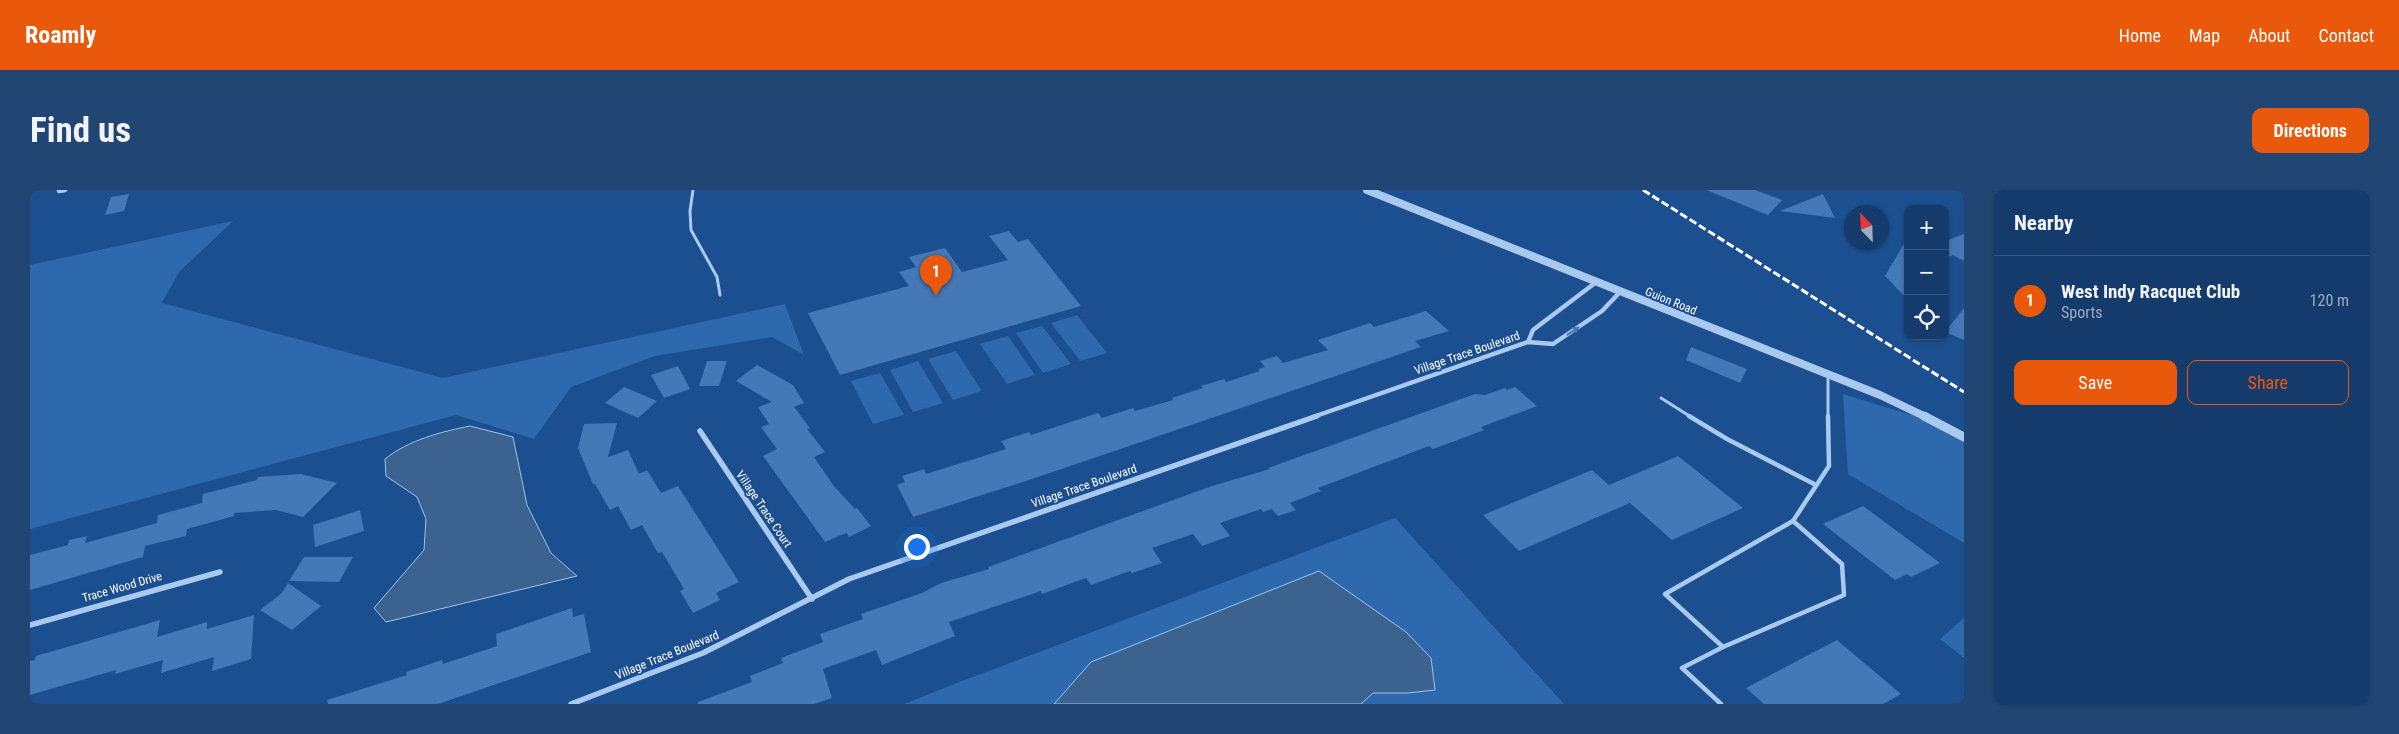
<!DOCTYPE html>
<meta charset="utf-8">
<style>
body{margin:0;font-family:"Roboto Condensed",sans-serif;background:#214673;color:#f1f3f6}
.controls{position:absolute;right:15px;top:15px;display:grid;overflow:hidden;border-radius:10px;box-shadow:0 1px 4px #0004}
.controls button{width:45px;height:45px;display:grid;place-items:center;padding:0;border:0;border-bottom:1px solid #33557e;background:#143b6b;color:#f1f3f6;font:25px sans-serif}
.compass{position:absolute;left:1814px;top:15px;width:45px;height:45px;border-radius:50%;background:#143b6b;box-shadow:0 1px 4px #0004;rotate:337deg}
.you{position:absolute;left:886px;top:356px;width:18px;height:18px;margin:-12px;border:4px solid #fff;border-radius:50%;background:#1a73e8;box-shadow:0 0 0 8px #1a73e833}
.badge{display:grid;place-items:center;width:32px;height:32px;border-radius:50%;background:#ea580c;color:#fff;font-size:16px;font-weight:700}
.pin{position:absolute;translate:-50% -41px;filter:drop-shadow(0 1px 2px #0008)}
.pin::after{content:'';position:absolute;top:26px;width:18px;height:15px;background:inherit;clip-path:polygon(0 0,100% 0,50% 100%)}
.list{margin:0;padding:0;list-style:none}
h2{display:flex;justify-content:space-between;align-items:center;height:65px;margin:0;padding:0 20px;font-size:21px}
h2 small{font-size:16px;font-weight:400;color:#9dadc1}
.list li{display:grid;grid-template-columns:32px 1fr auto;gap:15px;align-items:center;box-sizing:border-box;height:90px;padding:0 20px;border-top:1px solid #33557e}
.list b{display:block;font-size:19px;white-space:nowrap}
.list p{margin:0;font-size:16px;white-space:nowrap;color:#9dadc1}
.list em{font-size:16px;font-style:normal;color:#9dadc1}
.actions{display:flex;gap:10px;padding:15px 20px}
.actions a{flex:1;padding:11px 0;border:1px solid #ea580c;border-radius:10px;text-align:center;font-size:18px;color:#ea580c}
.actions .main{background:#ea580c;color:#fff}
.icon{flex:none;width:28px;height:28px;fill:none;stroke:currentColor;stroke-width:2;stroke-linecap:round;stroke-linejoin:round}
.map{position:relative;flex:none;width:1934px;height:514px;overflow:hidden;border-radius:10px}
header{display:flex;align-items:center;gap:30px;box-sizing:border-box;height:70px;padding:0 25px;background:#ea580c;color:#fff}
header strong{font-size:24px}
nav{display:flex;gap:28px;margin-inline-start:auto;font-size:18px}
.intro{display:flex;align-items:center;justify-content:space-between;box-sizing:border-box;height:120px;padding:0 30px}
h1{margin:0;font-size:35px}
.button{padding:12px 22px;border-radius:10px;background:#ea580c;color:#fff;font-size:18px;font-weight:700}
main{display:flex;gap:30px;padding:0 30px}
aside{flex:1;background:#143b6b;border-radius:10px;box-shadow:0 1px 4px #0004}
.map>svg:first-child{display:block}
.green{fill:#2e69ad}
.water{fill:#3c6290;stroke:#9cc4f0}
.building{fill:#4478b7}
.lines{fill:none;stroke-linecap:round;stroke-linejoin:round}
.service-far1{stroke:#a9c9ee;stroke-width:3}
.service{stroke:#a9c9ee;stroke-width:4.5}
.minor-far1{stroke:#a9c9ee;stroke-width:4.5}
.minor{stroke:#a9c9ee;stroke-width:5.5}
.tertiary-far1{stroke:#a9c9ee;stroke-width:8}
.tertiary{stroke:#a9c9ee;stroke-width:9}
.rail{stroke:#fff;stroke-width:3;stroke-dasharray:8 3;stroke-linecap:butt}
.oneway{fill:#4674ac}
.labels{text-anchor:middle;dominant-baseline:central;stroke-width:4;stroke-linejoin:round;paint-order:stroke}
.street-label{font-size:12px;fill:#fff;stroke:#1b4f8f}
</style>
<header>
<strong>Roamly</strong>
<nav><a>Home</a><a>Map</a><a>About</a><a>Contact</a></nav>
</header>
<div class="intro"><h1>Find us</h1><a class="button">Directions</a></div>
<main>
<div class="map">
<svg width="1934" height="514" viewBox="0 0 1934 514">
<rect width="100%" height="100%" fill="#1b4f8f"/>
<!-- green -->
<g class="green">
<path d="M 203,31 L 149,82 L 132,113 L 413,188 L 755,114 L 774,165 L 742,147 L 625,166 L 541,197 L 504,249 L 426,225 L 0,339 L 0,75 Z"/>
<path d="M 1047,125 L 1077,163 L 1050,171 L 1021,133 Z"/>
<path d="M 1012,136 L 1041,174 L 1013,183 L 986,143 Z"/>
<path d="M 978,146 L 1005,185 L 977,194 L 950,154 Z"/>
<path d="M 926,161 L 952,201 L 923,210 L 898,169 Z"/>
<path d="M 888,171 L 913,213 L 883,222 L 860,180 Z"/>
<path d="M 850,183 L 874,225 L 843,234 L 821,191 Z"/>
<path d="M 1813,204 L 1911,234 L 1934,248 L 1934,353 L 1818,284 Z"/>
<path d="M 1365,328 L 1534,514 L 874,514 L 932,491 Z"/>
<path d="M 1934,428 L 1934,468 L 1910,449 Z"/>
</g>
<!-- water -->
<g class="water">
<path d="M 440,236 L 483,247 L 497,315 L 521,363 L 547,386 L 356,432 L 344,418 L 394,360 L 396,329 L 387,307 L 356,286 L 355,269 C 379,250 410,242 440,236 Z"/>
<path d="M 1289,381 L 1376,442 L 1401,468 L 1405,500 L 1378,503 L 1343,503 L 1331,514 L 1024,514 L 1061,472 Z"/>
</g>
<!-- building -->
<g class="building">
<path d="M 1676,0 L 1725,0 L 1752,10 L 1738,25 Z"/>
<path d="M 99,4 L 94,21 L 75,25 L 81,7 Z"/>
<path d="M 1793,4 L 1805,28 L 1750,21 Z"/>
<path d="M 979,41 L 988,52 L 998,49 L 1051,116 L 810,185 L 778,123 L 879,96 L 869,82 L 886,77 L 879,67 L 915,58 L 932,82 L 978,70 L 959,46 Z"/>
<path d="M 1934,44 L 1934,71 L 1923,65 L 1915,68 L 1915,51 Z"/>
<path d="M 1878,47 L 1878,110 L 1855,86 Z"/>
<path d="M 1934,118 L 1934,150 L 1915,142 Z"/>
<path d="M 1396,121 L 1419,141 L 1385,151 L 1391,157 L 996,291 L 883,327 L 867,295 L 875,292 L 872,286 L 894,279 L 896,284 L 976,259 L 971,251 L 999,242 L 1001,245 L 1068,223 L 1072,228 L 1103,218 L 1105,221 L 1143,210 L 1142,208 L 1173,198 L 1171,196 L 1194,189 L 1196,192 L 1230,181 L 1228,179 L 1235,177 L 1230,171 L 1247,166 L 1253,173 L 1298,160 L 1288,150 L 1340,133 L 1344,137 Z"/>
<path d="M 1661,157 L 1717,179 L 1710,193 L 1656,170 Z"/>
<path d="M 677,171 L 697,171 L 689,196 L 669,196 Z"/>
<path d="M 727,175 L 763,195 L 774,213 L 764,217 L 780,238 L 777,239 L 795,262 L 784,267 L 803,295 L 825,319 L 827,318 L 841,336 L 819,347 L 817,343 L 811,345 L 795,352 L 749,288 L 733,266 L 747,259 L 731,237 L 739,234 L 728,217 L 742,212 L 706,191 Z"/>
<path d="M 648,176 L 660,199 L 634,208 L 621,185 Z"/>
<path d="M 594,197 L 627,211 L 608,228 L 575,213 Z"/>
<path d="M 1485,197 L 1507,216 L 1451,237 L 1454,240 L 1425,251 L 1403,259 L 1399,256 L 1288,298 L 1291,301 L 1260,313 L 1266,320 L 1248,326 L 1242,319 L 1233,322 L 1231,319 L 1190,333 L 1200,346 L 1172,356 L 1163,344 L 1122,358 L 1132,373 L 1102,383 L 1100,381 L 1061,395 L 1056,388 L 1012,404 L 1011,401 L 919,432 L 925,446 L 852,475 L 846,460 L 793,479 L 802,508 L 784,514 L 668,514 L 668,512 L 722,492 L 720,486 L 753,473 L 751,468 L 793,452 L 790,444 L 833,429 L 831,424 L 892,403 L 911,393 L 959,379 L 958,377 L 1182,296 L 1240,279 L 1238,278 L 1445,204 L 1455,205 L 1475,198 L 1477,200 Z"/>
<path d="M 587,233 L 578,267 L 598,260 L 609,284 L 617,280 L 631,303 L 648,296 L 709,392 L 686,403 L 690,410 L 663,423 L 650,401 L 654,399 L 632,362 L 628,363 L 612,335 L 601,340 L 588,316 L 580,320 L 565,294 L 563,294 L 548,258 L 554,234 Z"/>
<path d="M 1648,266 L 1713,318 L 1642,350 L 1600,313 L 1489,361 L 1453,325 L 1562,280 L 1579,295 Z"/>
<path d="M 271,284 L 307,293 L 273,327 L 246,320 L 204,323 L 204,326 L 157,339 L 156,346 L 115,356 L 113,367 L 0,400 L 0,365 L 38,355 L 39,350 L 57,346 L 55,353 L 127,333 L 128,325 L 172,313 L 173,304 L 227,290 L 228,287 Z"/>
<path d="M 1833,316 L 1910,373 L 1881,387 L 1877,384 L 1865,390 L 1793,334 Z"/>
<path d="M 330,320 L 334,341 L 285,357 L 283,335 Z"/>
<path d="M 274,367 L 323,367 L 309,392 L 259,391 Z"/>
<path d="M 258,393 L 291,416 L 262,440 L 230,420 L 252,403 Z"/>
<path d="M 542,418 L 543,427 L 554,424 L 561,462 L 408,514 L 298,514 L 297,510 L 377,485 L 376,482 L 412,470 L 413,474 L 467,456 L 466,444 Z"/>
<path d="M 224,425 L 221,469 L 182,481 L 184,467 L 131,483 L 133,470 L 85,484 L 86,480 L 0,505 L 0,471 L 5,470 L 6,466 L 130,430 L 127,447 L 177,432 L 177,439 Z"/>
<path d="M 1807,450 L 1871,504 L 1853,514 L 1734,514 L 1716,498 Z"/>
</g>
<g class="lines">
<!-- service-far1 -->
<g class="service-far1">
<path d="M 663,0 L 660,21 L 661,40 L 687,87 L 690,105"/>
<path d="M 1798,184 L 1798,227"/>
<path d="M 1631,208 L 1661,227"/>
</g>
<!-- service -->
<g class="service">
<path d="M 1659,226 L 1697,249 L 1786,295"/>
<path d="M 1763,331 L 1812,374 L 1814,405 L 1693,457 L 1635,404 Z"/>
<path d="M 1763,331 L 1799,276 L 1798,226"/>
<path d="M 1691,514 L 1652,478 L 1693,457"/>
</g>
<!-- minor-far1 -->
<g class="minor-far1">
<path d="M 29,1 L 35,0"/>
<path d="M 1498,152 L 1503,140 L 1565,93"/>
<path d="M 1283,227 L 1498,152 L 1523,154 L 1572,121 L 1590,102"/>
</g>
<!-- minor -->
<g class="minor">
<path d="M 670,241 L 782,409"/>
<path d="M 0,435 L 190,382"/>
<path d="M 541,514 L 673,463 L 819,389 L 1287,226"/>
</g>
<!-- tertiary-far1 -->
<path class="tertiary-far1" d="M 1337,0 L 1850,205 L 1896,227"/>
<!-- tertiary -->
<path class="tertiary" d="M 1894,226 L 1934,247"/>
<!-- rail -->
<path class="rail" d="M 1613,0 L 1934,202"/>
</g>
<!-- one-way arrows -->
<defs><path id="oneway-solid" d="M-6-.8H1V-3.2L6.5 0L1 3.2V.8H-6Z" transform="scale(1.25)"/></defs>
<use class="oneway" href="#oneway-solid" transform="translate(1543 141) rotate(-34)"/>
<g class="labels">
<!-- street labels -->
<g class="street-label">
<text transform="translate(1641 111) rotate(22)">Guion Road</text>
<text transform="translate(1437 163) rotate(-19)">Village Trace Boulevard</text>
<text transform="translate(1054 296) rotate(-19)">Village Trace Boulevard</text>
<text transform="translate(734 319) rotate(56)">Village Trace Court</text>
<text transform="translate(92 397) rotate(-16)">Trace Wood Drive</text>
<text transform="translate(637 465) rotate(-22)">Village Trace Boulevard</text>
</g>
</g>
</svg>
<div class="controls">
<button>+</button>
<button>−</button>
<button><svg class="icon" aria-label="locate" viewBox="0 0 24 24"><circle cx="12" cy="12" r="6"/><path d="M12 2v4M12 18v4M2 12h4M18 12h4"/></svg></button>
</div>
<svg class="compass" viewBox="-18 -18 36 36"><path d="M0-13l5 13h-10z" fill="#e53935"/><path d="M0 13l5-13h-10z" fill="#9dadc1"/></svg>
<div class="you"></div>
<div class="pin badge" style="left:906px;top:106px">1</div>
</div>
<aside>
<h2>Nearby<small></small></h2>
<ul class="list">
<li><span class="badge">1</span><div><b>West Indy Racquet Club</b><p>Sports</p></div><em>120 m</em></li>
</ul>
<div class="actions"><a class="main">Save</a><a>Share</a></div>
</aside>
</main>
